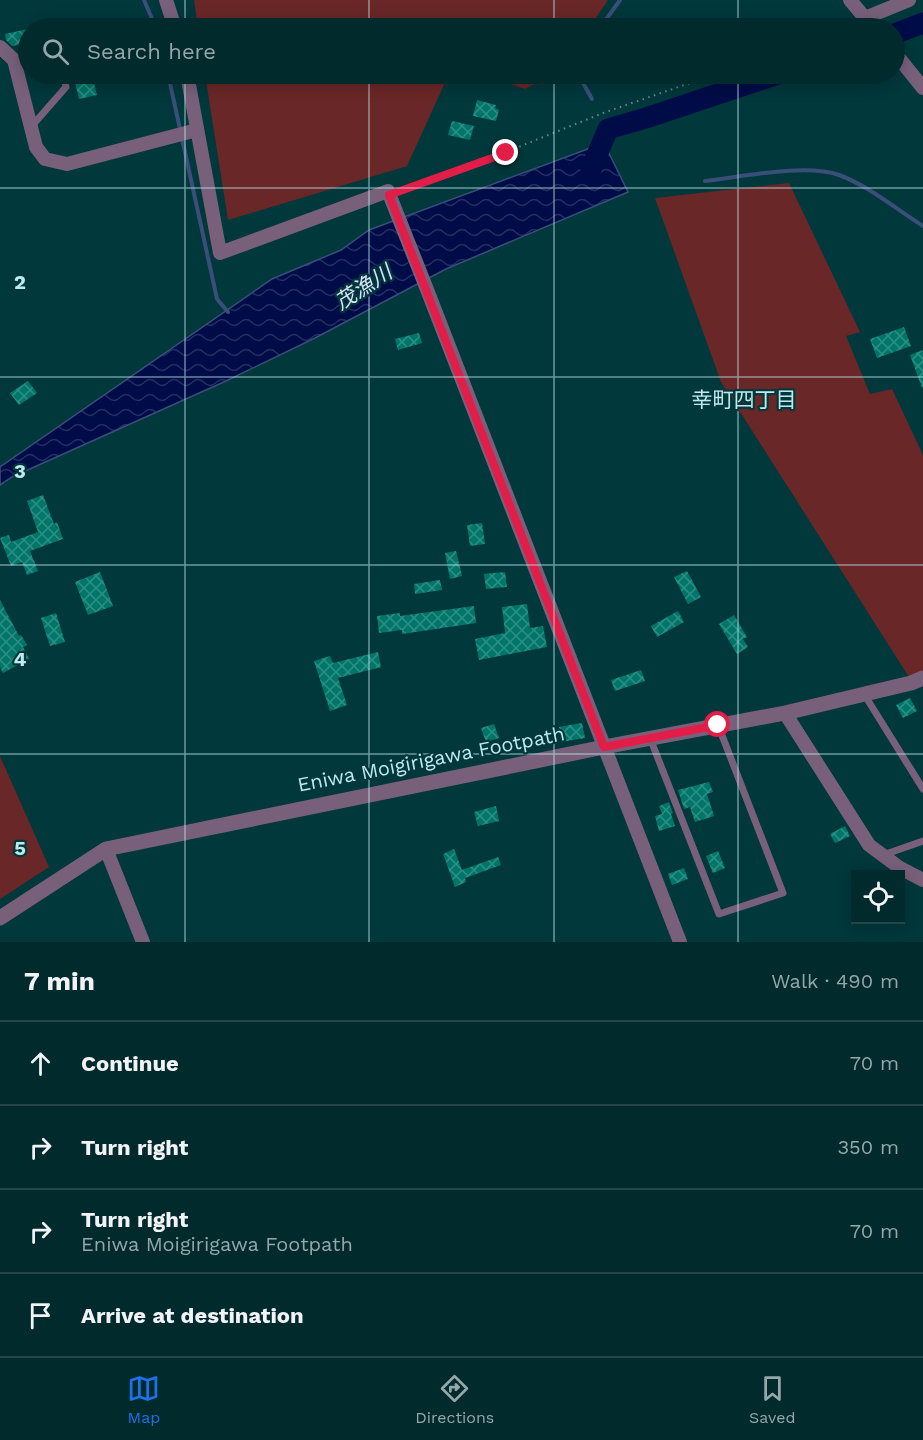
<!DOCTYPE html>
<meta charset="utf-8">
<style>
body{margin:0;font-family:"Work Sans","Noto Sans JP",sans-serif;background:#0f3639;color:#f1f3f6}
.controls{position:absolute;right:18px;bottom:18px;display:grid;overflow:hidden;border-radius:0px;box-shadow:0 3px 15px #0003}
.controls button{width:54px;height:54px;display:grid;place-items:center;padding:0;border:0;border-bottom:2px solid #234649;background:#012a2d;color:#f1f3f6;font:30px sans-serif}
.stop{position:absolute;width:18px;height:18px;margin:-14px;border:4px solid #e11d48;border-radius:50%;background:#fff}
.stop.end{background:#e11d48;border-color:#fff;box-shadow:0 2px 6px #0008}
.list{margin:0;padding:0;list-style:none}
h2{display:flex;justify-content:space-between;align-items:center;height:78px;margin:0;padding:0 24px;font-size:26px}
h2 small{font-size:20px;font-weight:400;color:#96a7aa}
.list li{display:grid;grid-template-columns:39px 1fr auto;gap:18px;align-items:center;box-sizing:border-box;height:84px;padding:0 24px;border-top:2px solid #234649}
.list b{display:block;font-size:22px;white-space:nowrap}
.list p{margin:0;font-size:20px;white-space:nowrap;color:#96a7aa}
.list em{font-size:20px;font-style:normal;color:#96a7aa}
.icon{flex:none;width:33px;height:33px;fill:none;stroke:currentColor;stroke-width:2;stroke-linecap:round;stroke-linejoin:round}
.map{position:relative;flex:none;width:923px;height:942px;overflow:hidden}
.search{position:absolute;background:#012a2d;box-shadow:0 3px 15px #0003;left:18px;right:18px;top:18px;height:66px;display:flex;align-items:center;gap:15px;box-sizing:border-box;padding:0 21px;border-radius:33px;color:#96a7aa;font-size:22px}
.sheet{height:414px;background:#012a2d}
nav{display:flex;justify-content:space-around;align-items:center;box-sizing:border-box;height:84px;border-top:2px solid #234649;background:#012a2d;font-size:16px;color:#96a7aa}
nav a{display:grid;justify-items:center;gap:3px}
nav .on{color:#1a73e8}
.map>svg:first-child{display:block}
.green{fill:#6a2727}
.water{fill:url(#water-waves);stroke:#3a4e7a;stroke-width:1.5}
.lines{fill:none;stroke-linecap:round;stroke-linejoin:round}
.stream{stroke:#3a4e7a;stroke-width:4}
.river{stroke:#000c48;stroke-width:21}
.building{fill:url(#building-cross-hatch)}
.path{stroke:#5b8c90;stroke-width:2;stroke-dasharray:1.5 4.5;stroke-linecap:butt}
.service{stroke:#78607b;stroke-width:7}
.minor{stroke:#78607b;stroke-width:14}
.tertiary{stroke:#78607b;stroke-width:15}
.route{stroke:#e11d48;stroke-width:8}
.grid{fill:none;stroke:#c0e9ed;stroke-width:1.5;stroke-opacity:0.55}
.labels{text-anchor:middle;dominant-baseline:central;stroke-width:4.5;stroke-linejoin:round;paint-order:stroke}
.street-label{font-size:20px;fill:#c0e9ed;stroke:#01383c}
.water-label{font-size:21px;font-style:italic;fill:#d9e3f7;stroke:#01383c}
.neighbourhood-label{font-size:21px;fill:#c0e9ed;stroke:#01383c}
.grid-label{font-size:20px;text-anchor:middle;font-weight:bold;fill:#c0e9ed;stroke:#01383c;stroke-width:4.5;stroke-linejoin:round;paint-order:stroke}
</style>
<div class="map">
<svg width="923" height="942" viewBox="0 0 923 942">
<defs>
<pattern id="water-waves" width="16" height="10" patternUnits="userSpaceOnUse" patternTransform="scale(1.5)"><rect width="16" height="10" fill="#000c48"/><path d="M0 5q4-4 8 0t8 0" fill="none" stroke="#232f63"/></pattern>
<pattern id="building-cross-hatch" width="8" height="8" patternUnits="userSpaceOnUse" patternTransform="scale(1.5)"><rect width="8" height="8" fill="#007569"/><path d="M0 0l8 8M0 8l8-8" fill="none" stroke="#2f8f86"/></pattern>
</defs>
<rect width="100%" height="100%" fill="#01383c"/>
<!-- green -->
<g class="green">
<path d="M 194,0 L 608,0 L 589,28 L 198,28 Z"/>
<path d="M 205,74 L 449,74 L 407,166 L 228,220 Z"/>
<path d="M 482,74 L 552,74 L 525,89 Z"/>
<path d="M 789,183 L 860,332 L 846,336 L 870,394 L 892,389 L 923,455 L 923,671 L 909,677 L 721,382 L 655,198 Z"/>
<path d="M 0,756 L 49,867 L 0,899 Z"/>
</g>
<!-- water -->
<path class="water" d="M 604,143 L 628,192 L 446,269 L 315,338 L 226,381 L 12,477 L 0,485 L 0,467 L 272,279 L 341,250 L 369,230 Z"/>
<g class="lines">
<!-- stream -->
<g class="stream">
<path d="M 144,0 L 156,28"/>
<path d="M 600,28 L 620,0"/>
<path d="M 168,74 L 217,299 L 228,312"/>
<path d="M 578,74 L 592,99"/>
<path d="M 705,181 C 741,177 806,163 839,175 C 869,186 896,209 923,226"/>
</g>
<!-- river -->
<g class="river">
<path d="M 894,34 L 923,23"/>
<path d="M 591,169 L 608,129 L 646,118 L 778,74"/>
</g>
</g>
<!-- building -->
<g class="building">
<path d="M 28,29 L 28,43 L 12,46 L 6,40 L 5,34 Z"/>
<path d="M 69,74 L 98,74 L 98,78 L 93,79 L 97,95 L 79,99 L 75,82 L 71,83 Z"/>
<path d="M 477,100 L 496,105 L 495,108 L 499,110 L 496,121 L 473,116 Z"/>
<path d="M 452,121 L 474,126 L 470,140 L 448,135 Z"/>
<path d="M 904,327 L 911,346 L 877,358 L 870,339 Z"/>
<path d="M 419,333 L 422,343 L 398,350 L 395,339 Z"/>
<path d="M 923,350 L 923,387 L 922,388 L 910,355 Z"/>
<path d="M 28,381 L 37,393 L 19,405 L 10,393 Z"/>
<path d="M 43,495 L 54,524 L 57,522 L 63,539 L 30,551 L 38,571 L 27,575 L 22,562 L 11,566 L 0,538 L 9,535 L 11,542 L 38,532 L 27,501 Z"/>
<path d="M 482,523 L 485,544 L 470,546 L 467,525 Z"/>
<path d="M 456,551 L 462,576 L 450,579 L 445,553 Z"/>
<path d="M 687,571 L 701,597 L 688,604 L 674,577 Z"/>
<path d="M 100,572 L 113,606 L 88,615 L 75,582 Z"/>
<path d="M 505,572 L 507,587 L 486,589 L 484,574 Z"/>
<path d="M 440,580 L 442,590 L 415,594 L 414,584 Z"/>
<path d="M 0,600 L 19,636 L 21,635 L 27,645 L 23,647 L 29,659 L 3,673 L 0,667 Z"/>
<path d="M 527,604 L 530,628 L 543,626 L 547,647 L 479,660 L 475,639 L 505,633 L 502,607 Z"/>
<path d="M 474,606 L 476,623 L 402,634 L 402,630 L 379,633 L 377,616 L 400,613 L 400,616 Z"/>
<path d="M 678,611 L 684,622 L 657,637 L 651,626 Z"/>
<path d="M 56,613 L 65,642 L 50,646 L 41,618 Z"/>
<path d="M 734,615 L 747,637 L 743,639 L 748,647 L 737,654 L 719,624 Z"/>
<path d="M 378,652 L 381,667 L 338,678 L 347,705 L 330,711 L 314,661 L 330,656 L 333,663 Z"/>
<path d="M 641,670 L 645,681 L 615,691 L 611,680 Z"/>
<path d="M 910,698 L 917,711 L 903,718 L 896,705 Z"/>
<path d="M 582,723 L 585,738 L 561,742 L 559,727 Z"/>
<path d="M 494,724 L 499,738 L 486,742 L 481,728 Z"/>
<path d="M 709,782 L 713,792 L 707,794 L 714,816 L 695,822 L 690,807 L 684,809 L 678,790 Z"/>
<path d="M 669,802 L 673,813 L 671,814 L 675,826 L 659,831 L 655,816 L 662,814 L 659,806 Z"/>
<path d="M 496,806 L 499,821 L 478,826 L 474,812 Z"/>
<path d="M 845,826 L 850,836 L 835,843 L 830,834 Z"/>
<path d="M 454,849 L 462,870 L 498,857 L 501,865 L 465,878 L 466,882 L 455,887 L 443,854 Z"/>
<path d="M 718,851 L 725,868 L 713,873 L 706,856 Z"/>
<path d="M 684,868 L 688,879 L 672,885 L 668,874 Z"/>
</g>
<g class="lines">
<!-- path -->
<path class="path" d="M 401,190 L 506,152 L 603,113 L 716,74"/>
<!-- service -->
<g class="service">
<path d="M 14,60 L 28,58"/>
<path d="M 31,127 L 66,87 L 63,74"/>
<path d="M 864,694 L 923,789"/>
<path d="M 650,738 L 719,914 L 783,893 L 718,725"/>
<path d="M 883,855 L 923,841"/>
</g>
<!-- minor -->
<g class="minor">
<path d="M 166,0 L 175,28"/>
<path d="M 850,0 L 865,18 L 909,0"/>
<path d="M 0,47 L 14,60 L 36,147 L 45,159 L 67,164 L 197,130"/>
<path d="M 894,52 L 923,88"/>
<path d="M 187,74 L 220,253 L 388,191 L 428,292 L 680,942"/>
<path d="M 785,713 L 869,845 L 900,868 L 923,880"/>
<path d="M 106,849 L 143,942"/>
</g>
<!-- tertiary -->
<path class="tertiary" d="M 0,918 L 106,849 L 604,747 L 785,713 L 911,683 L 923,678"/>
</g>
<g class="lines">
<!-- route -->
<path class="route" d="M 506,153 L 389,195 L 604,747 L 718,725"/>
</g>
<!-- grid -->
<path class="grid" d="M 185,0 L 185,28M 369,0 L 369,28M 554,0 L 554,28M 738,0 L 738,28M 185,74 L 185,942M 369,74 L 369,942M 554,74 L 554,942M 738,74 L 738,942M 0,188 L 923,188M 0,377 L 923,377M 0,565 L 923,565M 0,754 L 923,754"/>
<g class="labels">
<!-- street labels -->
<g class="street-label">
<text transform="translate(431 759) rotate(-11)">Eniwa Moigirigawa Footpath</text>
</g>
<!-- water labels -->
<g class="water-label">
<text transform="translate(363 287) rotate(-33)">茂漁川</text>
</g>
<!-- neighbourhood labels -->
<g class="neighbourhood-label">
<text x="744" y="399">幸町四丁目</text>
</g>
</g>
<g class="grid-label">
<text x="20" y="289">2</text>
<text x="20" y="478">3</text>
<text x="20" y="666">4</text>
<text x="20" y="855">5</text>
</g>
</svg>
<div class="controls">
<button><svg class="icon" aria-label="locate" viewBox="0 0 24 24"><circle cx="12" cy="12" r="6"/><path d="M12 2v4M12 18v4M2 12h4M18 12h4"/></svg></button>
</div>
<div class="stop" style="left:718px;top:725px"></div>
<div class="stop end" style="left:506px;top:153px"></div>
<div class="search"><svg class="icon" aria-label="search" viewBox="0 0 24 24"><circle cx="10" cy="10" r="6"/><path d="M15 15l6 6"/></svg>Search here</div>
</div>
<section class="sheet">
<h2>7 min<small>Walk · 490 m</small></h2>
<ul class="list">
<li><svg class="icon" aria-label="ahead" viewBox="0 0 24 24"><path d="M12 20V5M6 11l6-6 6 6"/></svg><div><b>Continue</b></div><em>70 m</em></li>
<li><svg class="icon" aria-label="right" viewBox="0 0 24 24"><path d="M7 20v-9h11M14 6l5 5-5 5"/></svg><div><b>Turn right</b></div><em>350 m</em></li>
<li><svg class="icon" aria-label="right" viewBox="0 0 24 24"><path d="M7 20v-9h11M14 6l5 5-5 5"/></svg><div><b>Turn right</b><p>Eniwa Moigirigawa Footpath</p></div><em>70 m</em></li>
<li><svg class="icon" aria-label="arrive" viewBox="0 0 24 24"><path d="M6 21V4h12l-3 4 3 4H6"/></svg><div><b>Arrive at destination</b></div></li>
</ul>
</section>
<nav>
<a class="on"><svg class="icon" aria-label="map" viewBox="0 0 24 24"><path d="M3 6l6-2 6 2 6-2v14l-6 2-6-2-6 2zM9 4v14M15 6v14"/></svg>Map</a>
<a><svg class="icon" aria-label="directions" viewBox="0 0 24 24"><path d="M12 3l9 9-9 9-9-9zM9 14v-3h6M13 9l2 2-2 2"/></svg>Directions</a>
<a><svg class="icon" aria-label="saved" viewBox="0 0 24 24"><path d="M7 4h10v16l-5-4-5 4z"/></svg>Saved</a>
</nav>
